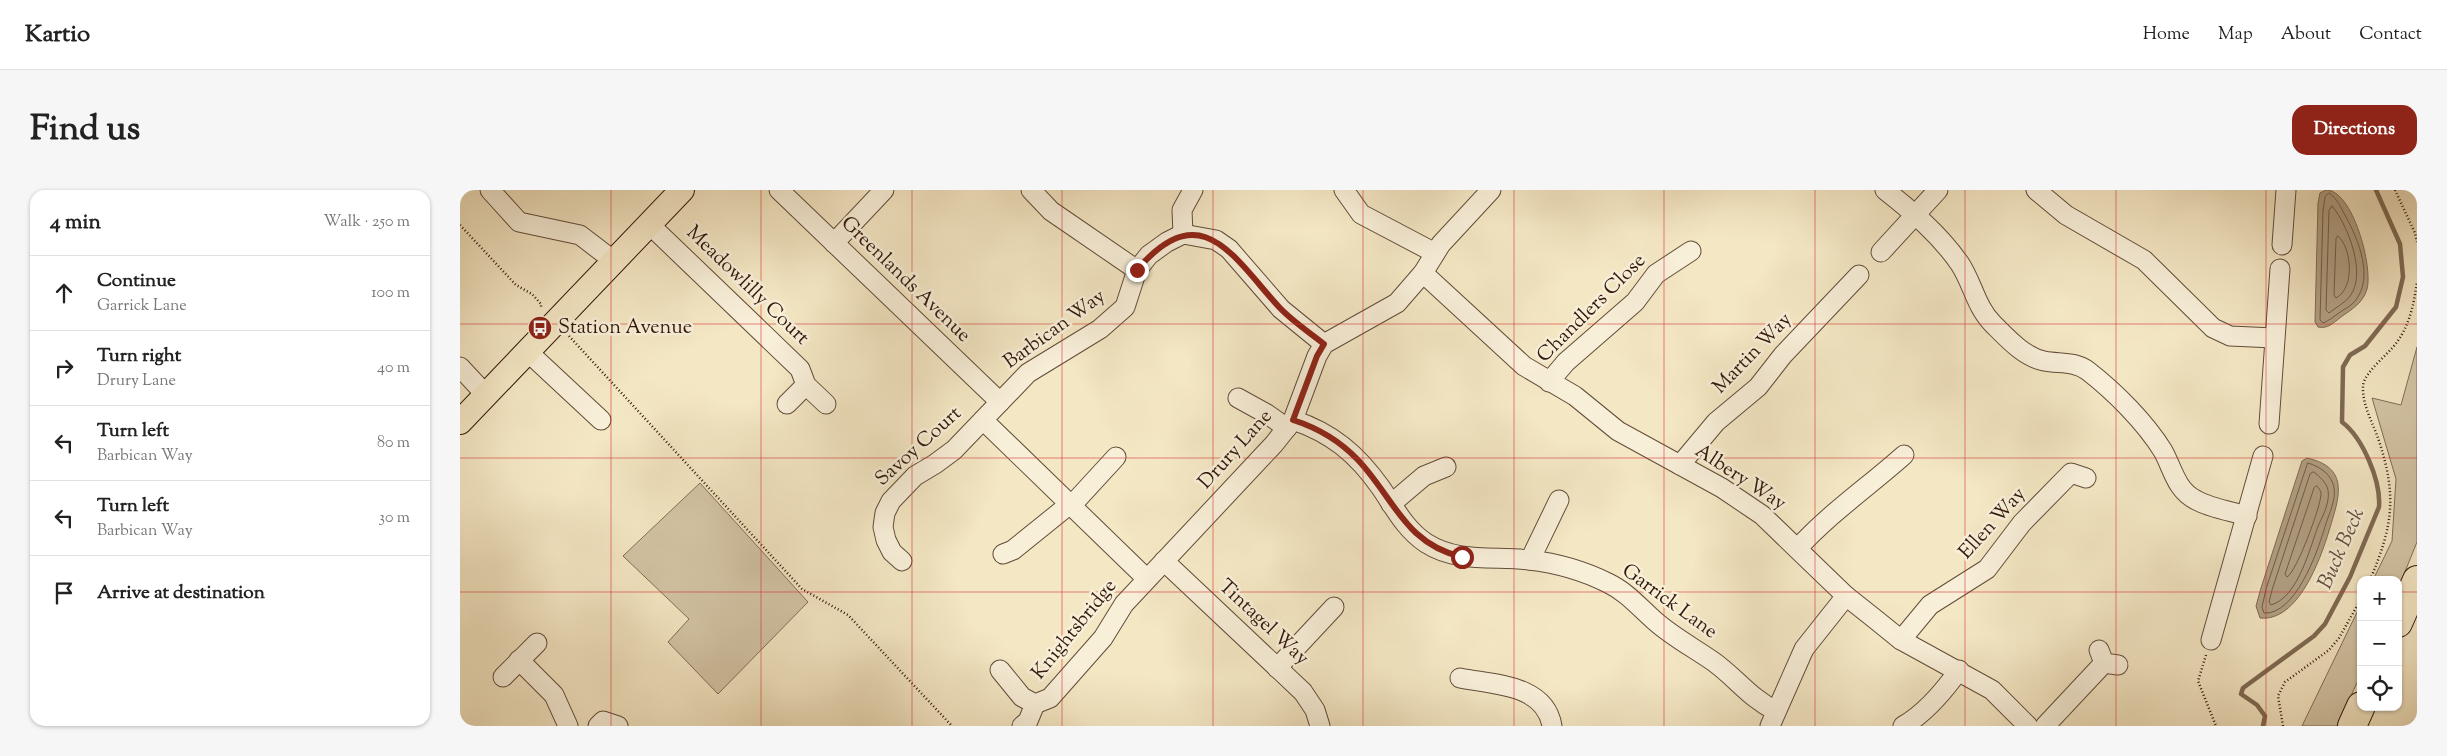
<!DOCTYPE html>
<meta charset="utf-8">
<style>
body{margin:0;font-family:"Sorts Mill Goudy",serif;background:#f6f6f6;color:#222}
.controls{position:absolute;right:15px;bottom:15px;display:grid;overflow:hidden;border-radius:10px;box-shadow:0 1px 4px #0004}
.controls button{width:45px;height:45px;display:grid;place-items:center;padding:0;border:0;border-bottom:1px solid #e0e0e0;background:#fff;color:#222;font:25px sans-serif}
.stop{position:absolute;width:15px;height:15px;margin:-11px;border:4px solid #8f2418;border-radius:50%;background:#fff}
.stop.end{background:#8f2418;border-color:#fff;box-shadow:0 1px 5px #0008}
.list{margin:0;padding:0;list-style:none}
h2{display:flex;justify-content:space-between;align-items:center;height:65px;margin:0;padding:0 20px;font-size:21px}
h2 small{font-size:16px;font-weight:400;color:#767676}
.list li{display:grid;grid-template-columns:32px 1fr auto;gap:15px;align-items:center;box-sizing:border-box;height:75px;padding:0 20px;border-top:1px solid #e0e0e0}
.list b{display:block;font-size:19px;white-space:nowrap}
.list p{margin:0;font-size:16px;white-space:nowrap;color:#767676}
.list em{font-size:16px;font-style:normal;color:#767676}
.icon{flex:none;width:28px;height:28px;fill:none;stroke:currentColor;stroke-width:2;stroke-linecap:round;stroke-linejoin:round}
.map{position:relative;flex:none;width:1957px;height:536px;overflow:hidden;border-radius:15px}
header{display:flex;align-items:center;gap:30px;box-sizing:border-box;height:70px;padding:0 25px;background:#fff;border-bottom:1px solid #e0e0e0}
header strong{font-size:24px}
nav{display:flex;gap:28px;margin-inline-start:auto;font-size:18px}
.intro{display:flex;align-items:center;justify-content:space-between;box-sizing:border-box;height:120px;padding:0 30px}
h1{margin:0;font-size:35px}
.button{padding:12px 22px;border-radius:15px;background:#8f2418;color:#fff;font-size:18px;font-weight:700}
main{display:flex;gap:30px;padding:0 30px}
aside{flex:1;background:#fff;border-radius:15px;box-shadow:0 1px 4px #0004}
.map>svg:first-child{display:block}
.green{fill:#d3c4a5;stroke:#826e58}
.water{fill:#b2a185;stroke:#7f6a54}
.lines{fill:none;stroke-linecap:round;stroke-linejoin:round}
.shore{stroke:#725c48;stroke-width:1}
.stream{stroke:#7f6a54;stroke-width:4.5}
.minor-casing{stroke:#624c39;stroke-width:21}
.major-casing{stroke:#32180b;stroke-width:26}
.highway-casing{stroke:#32180b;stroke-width:30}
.path{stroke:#32180b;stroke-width:2.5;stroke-dasharray:1 2.5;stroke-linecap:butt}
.minor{stroke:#f8efd9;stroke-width:19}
.major{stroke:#f4e7c4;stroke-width:24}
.highway{stroke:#f4e7c4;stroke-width:28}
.route{stroke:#8f2418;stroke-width:6}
.grid{fill:none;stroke:#d62828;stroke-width:1;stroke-opacity:0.55}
.labels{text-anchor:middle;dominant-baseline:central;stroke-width:5;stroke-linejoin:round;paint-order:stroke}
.street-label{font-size:20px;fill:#32180b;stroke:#f8efd9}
.poi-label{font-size:20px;fill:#32180b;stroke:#f8efd9;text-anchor:start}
.water-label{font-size:21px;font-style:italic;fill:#654f3c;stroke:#f8efd9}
</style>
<header>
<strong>Kartio</strong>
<nav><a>Home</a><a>Map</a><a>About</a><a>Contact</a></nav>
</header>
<div class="intro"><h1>Find us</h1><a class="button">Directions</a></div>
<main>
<aside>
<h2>4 min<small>Walk · 250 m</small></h2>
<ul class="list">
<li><svg class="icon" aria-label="ahead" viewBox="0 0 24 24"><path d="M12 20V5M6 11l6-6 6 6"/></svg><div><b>Continue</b><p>Garrick Lane</p></div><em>100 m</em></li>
<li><svg class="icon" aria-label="right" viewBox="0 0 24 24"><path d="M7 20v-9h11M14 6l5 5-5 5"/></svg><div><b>Turn right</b><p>Drury Lane</p></div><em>40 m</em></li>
<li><svg class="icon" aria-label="left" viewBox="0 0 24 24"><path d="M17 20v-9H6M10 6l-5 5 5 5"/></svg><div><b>Turn left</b><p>Barbican Way</p></div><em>80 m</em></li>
<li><svg class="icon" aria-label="left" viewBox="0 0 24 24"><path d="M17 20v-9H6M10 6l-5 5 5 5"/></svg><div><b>Turn left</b><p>Barbican Way</p></div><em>30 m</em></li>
<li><svg class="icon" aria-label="arrive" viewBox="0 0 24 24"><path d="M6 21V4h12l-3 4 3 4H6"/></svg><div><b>Arrive at destination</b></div></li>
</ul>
</aside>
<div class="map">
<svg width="1957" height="536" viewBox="0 0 1957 536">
<rect width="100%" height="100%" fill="#f4e7c4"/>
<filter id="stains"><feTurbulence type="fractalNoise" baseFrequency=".004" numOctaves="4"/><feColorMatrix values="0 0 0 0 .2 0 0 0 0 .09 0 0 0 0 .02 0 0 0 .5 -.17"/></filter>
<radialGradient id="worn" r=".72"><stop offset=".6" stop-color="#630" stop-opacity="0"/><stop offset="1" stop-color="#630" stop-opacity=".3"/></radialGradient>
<!-- green -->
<g class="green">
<path d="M 1957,157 L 1957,352 L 1938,399 L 1938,390 L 1913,390 L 1932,351 L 1936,289 L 1912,208 L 1941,215 Z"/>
<path d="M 240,293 L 348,412 L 258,504 L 208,452 L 229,429 L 163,366 Z"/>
<path d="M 1901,414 L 1901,484 L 1877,536 L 1842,536 Z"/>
</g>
<!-- water -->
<g class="water">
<path d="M 1866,0 C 1893,0 1913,77 1907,99 C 1903,113 1892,119 1881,127 C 1873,133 1868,139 1858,137 L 1855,132 L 1858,13 L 1860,3 Z"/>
<path d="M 1847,268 C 1892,278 1878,310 1869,341 C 1860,370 1838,432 1800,428 L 1796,416 L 1801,398 L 1842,271 Z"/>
</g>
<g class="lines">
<!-- shore -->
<g class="shore">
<path d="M 1869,3 C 1877,8 1881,18 1886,27 C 1899,51 1914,88 1895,111 C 1890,117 1884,119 1879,123 C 1873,127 1870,130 1863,133 L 1860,130 L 1863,21 L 1865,7 Z"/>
<path d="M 1872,16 C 1888,35 1907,84 1890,106 C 1885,113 1875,118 1869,123 L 1866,120 L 1869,21 Z"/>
<path d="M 1878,46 C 1892,58 1895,98 1876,108 L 1874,105 L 1876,49 Z"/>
<path d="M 1848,273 C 1855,275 1860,278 1865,282 C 1884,299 1869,321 1864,340 C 1857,363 1835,425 1804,423 L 1802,417 L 1806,399 Z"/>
<path d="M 1854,282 C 1860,287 1866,292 1868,300 C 1870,311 1864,324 1859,334 C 1850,356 1839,407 1811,415 L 1809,412 L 1812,400 L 1850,284 Z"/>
<path d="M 1857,296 C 1859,299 1860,299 1861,303 C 1862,314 1836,383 1827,387 L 1825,384 L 1854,298 Z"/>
</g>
<!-- stream -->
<path class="stream" d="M 1803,536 L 1805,526 L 1797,515 L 1781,504 L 1783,498 L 1854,446 L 1865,434 L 1890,387 L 1919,317 C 1921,291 1903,248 1882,232 L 1883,177 L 1890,165 L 1905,156 L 1936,117 L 1943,87 L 1940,54 L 1916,0"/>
<!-- minor casing -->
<g class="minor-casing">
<g id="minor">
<path d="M 30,0 L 59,32 L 120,45 L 154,71"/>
<path d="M 319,0 L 540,212"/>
<path d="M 571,0 L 591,21 L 677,80"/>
<path d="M 884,0 L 901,24 L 975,63"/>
<path d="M 1425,0 C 1453,22 1480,45 1500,74 C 1513,94 1516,117 1533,134 C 1547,148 1564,167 1584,171 C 1600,174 1615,171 1628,181 C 1655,202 1685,232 1703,261 C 1713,279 1716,300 1736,310 C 1750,318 1770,321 1787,326"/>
<path d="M 1576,0 L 1606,25 L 1684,70 L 1753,138 L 1770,146 L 1814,148"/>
<path d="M 189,34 L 340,179 L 346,195 L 366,214"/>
<path d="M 723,44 L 722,20 L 733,0"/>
<path d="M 374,53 L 424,0"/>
<path d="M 1822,55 L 1826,0"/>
<path d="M 1421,62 L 1478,0"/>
<path d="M 963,83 L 1064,176 L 1115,206 L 1158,241 L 1262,298 L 1302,325 L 1386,406 L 1415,429 L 1441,450 L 1532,500 L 1568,536"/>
<path d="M 68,162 L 141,230"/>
<path d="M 0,177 L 26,205"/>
<path d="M 1089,192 L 1106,172 L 1175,112 L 1196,84 L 1231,61"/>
<path d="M 778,208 L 807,224 L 827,238"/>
<path d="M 327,214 L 346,195"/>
<path d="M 523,230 L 687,389"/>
<path d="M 833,230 C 872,243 897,264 921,298 C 934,317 945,339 966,353 C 997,373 1034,366 1069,370 C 1096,373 1124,381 1148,393 C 1167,402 1180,418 1195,431 C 1213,447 1234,458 1254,472 C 1276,488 1291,509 1316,521"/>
<path d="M 1809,234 L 1820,79"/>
<path d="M 1220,275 L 1256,232 L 1298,197 L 1323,165 L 1399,85"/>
<path d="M 931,314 L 964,286 L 986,277"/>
<path d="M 611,316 L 656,267"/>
<path d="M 1338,358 C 1370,323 1408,297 1444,265"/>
<path d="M 543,364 L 553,360 L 610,314"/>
<path d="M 1070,370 L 1099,310"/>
<path d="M 442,371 L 432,362 L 426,350 L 423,337 L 425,323 L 431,311 L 455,286 L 475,274 L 494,260 L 568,183 L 640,139 L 665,117 L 677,80 L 689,65 L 707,52 L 723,44 L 756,50 L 769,59 L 821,119 L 864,154"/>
<path d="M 704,371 L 843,502 L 855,520 L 860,536"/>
<path d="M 1441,450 L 1470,415 L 1527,379 L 1562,333 L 1611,283 L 1626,288"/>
<path d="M 1751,450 L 1803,266"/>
<path d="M 1639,460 L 1644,473 L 1658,475"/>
<path d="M 59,470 L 94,505 L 108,536"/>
<path d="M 817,478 L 874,417"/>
<path d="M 540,480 L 562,507 L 575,514 L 590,508 L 643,448 L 664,414 L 814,254 L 833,230 L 857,166 L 864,154 L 937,113 L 963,83 L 981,54 L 1031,0"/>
<path d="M 43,487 L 77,453"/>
<path d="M 1000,488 C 1034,495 1085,494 1092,536"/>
<path d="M 138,536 L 143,531 L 158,536"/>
<path d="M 562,536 L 568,531 L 575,514"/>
<path d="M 1310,536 L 1344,459 L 1386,406"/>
<path d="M 1443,536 C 1466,523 1484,501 1499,480"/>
<path d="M 1585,536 L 1644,473"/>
</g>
</g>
<!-- major casing -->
<g class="major-casing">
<path id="major" d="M 0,232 L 222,0"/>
</g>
<!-- highway casing -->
<g class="highway-casing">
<g id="highway">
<path d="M 1938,433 L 1957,390"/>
<path d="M 1892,536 L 1901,516"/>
</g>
</g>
<!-- path -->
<g class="path">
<path d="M 1935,0 L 1955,43 L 1957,52"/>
<path d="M 0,35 L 56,95 L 72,104 L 81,114 L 81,118"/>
<path d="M 109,146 L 342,399 L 388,425 L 492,536"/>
<path d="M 1910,390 C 1933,336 1937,306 1919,251 C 1913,233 1902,215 1903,196 C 1904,182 1928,165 1937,152 C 1950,134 1954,113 1957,92"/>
<path d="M 1746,465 L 1738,491 L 1756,536"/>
<path d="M 1823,536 L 1818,506 L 1825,492 L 1869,460 L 1879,448 L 1901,409"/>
</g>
<!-- minor -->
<use href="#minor" class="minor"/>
<!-- major -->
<use href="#major" class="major"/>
<!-- highway -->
<use href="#highway" class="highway"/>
</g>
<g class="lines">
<!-- route -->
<path class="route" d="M 677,80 C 741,4 774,68 819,117 C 832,131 849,142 864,154 L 857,166 L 833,230 C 858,238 879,250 898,270 C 934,308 945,354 1002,367"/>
</g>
<!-- grid -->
<path class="grid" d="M 151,0 L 151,536M 301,0 L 301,536M 452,0 L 452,536M 602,0 L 602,536M 753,0 L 753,536M 903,0 L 903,536M 1054,0 L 1054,536M 1204,0 L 1204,536M 1355,0 L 1355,536M 1505,0 L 1505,536M 1656,0 L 1656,536M 1806,0 L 1806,536M 0,134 L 1957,134M 0,268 L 1957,268M 0,402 L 1901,402M 1938,402 L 1957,402"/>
<!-- icons -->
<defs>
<g id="bus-disc" transform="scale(1.25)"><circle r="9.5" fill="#8f2418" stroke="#f8efd9"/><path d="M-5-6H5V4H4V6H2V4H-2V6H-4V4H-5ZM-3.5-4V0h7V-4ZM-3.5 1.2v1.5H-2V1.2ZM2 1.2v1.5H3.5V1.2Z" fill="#fff"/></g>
</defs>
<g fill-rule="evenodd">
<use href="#bus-disc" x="80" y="138"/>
</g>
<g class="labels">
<!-- street labels -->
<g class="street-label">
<text transform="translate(445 90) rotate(44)">Greenlands Avenue</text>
<text transform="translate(287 96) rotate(44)">Meadowlilly Court</text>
<text transform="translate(1132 119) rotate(-45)">Chandlers Close</text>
<text transform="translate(595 140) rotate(-36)">Barbican Way</text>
<text transform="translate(1293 164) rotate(-46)">Martin Way</text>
<text transform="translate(459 257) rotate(-42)">Savoy Court</text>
<text transform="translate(776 260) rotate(-48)">Drury Lane</text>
<text transform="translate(1280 288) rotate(33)">Albery Way</text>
<text transform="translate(1533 334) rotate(-48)">Ellen Way</text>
<text transform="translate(1209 412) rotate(36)">Garrick Lane</text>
<text transform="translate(803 433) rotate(43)">Tintagel Way</text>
<text transform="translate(615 440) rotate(-51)">Knightsbridge</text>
</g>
<!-- poi labels -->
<g class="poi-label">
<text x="98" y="138">Station Avenue</text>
</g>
<!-- water labels -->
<g class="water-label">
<text transform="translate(1882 359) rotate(-66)">Buck Beck</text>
</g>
</g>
<rect width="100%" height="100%" filter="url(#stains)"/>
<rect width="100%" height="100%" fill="url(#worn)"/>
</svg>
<div class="controls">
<button>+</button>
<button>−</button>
<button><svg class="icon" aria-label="locate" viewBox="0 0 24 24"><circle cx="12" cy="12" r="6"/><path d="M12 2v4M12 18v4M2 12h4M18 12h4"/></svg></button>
</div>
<div class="stop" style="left:1002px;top:367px"></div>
<div class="stop end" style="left:677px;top:80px"></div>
</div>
</main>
